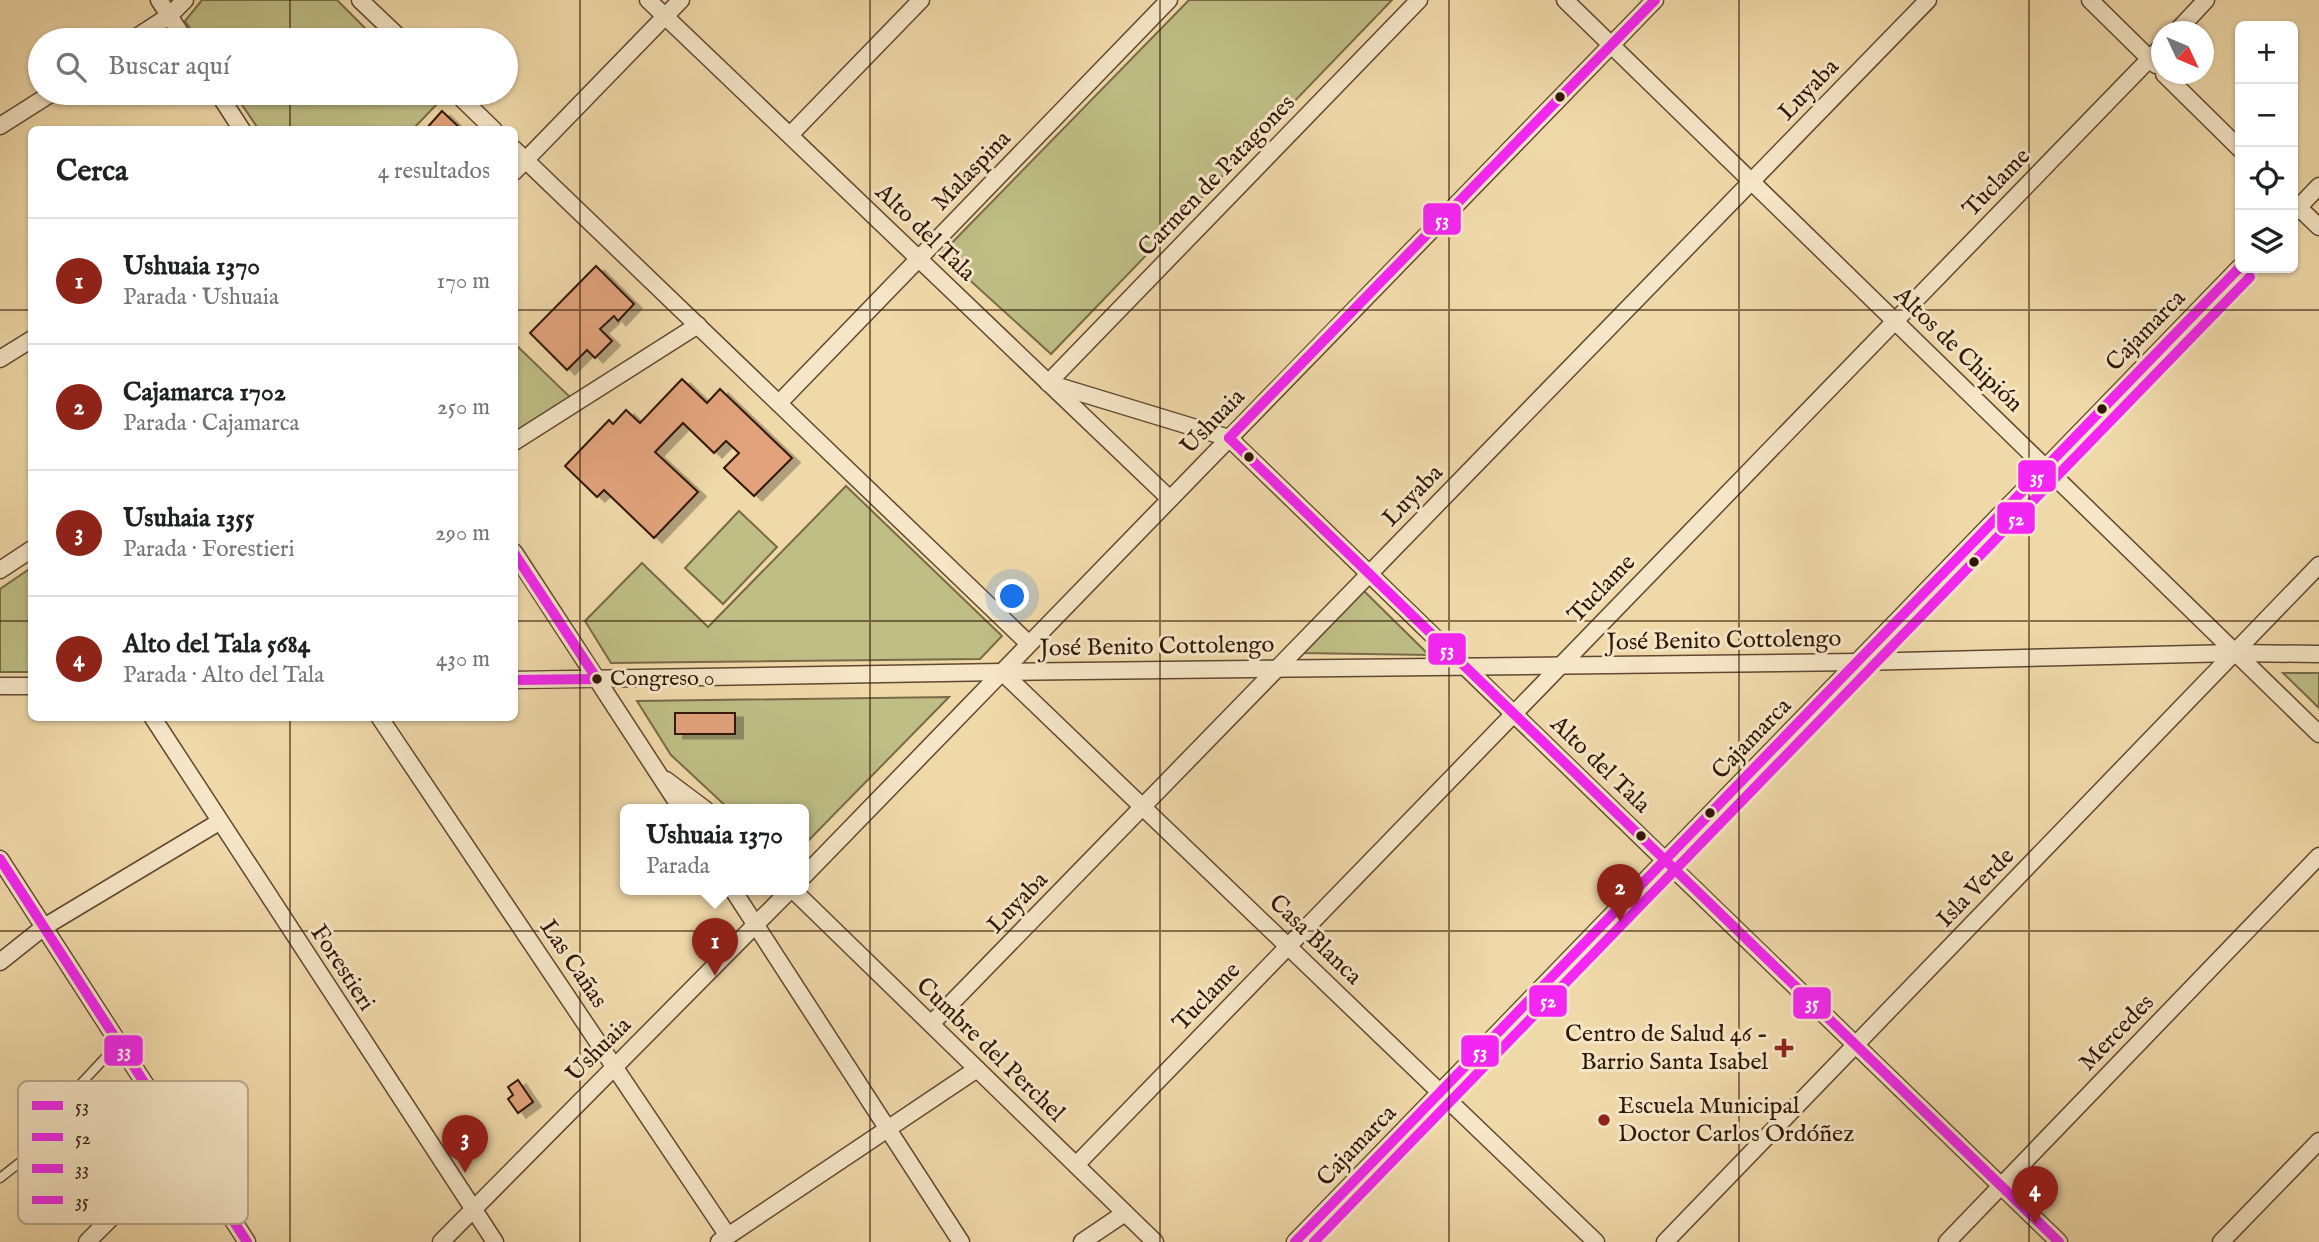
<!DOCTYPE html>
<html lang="es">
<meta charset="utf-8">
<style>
body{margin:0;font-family:"IM FELL English",serif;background:#f6f6f6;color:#202124}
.controls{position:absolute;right:21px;top:21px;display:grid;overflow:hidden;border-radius:10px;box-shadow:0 2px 5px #0004}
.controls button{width:63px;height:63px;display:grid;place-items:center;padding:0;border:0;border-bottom:2px solid #e0e0e0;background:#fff;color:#202124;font:35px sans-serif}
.compass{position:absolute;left:2151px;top:21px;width:63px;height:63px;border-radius:50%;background:#fff;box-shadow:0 2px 5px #0004;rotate:134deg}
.you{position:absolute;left:1013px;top:597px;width:24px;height:24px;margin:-18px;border:5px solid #fff;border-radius:50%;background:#1a73e8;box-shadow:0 0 0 10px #1a73e833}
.badge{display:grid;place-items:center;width:46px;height:46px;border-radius:50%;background:#8f2418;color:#fff;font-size:23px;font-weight:700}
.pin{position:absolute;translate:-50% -58px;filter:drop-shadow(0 2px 4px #0008)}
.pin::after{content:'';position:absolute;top:37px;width:24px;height:21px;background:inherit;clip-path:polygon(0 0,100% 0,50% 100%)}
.popup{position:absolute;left:620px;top:804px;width:189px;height:91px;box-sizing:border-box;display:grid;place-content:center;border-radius:10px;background:#fff;filter:drop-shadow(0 2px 5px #0005);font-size:23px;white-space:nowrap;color:#757577}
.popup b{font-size:26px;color:#202124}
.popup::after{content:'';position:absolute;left:50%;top:100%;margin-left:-14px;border:14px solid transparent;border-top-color:#fff}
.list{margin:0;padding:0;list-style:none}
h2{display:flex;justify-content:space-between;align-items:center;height:91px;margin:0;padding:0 28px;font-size:30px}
h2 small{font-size:23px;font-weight:400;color:#757577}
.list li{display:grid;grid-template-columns:46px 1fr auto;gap:21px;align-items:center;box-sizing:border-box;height:126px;padding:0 28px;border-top:2px solid #e0e0e0}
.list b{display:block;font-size:26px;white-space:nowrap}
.list p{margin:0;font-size:23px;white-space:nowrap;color:#757577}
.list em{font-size:23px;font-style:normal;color:#757577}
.icon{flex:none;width:38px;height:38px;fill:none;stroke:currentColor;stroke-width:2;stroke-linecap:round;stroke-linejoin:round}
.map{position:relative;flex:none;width:2319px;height:1242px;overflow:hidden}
.search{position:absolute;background:#fff;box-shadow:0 2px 5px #0004;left:28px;top:28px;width:490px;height:77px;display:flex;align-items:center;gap:18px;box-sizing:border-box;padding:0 24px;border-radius:38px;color:#757577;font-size:26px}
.panel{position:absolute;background:#fff;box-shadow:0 2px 5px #0004;left:28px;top:126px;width:490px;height:595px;border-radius:10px}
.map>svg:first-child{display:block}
.green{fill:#bebe85;stroke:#786a46;stroke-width:2}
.building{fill:#e2a37b;stroke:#311707;stroke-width:2;filter:url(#shadow)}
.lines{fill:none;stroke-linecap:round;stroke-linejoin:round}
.service-casing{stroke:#614830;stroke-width:11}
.minor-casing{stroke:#614830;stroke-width:19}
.service{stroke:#f5e6c7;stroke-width:8}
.minor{stroke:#f5e6c7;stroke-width:16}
.bus-1-casing{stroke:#f5e6c7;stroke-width:16}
.bus-2-casing{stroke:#f5e6c7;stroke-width:16}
.bus-3-casing{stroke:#f5e6c7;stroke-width:16}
.bus-4-casing{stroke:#f5e6c7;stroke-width:16}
.bus-1{stroke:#f426f3;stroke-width:10}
.bus-2{stroke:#f426f3;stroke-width:10}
.bus-3{stroke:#f426f3;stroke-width:10}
.bus-4{stroke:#f426f3;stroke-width:10}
.grid{fill:none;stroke:#311707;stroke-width:2;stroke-opacity:0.55}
.bus-dot{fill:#311707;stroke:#f5e6c7;stroke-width:2.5}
.poi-dot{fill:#8f2418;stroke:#f5e6c7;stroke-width:2.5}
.labels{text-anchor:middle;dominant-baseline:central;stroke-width:6;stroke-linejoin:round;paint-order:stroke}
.bus-label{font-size:22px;fill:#311707;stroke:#f5e6c7;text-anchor:start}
.street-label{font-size:24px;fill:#311707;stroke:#f5e6c7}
.poi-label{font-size:24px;fill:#311707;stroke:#f5e6c7;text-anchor:end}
.key{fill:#f5e6c7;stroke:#baa88d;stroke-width:2}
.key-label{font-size:19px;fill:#311707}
.line-badge{stroke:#f5e6c7;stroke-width:2.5}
.badge-label{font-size:19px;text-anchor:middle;font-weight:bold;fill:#fff}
</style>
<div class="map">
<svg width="2319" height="1242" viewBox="0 0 2319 1242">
<defs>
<filter id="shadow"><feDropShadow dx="8" dy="4.5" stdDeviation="0" flood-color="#0004"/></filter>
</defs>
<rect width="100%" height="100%" fill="#f0d9a9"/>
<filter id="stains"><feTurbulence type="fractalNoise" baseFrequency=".00286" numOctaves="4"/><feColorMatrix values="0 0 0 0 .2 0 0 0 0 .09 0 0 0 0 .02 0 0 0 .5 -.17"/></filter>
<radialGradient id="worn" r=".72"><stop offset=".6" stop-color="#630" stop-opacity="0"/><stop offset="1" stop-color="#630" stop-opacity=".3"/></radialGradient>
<!-- green -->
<g class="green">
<path d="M 202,0 L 337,0 L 377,40 L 198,40 L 185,21 Z"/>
<path d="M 1189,0 L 1392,0 L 1051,354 L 941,254 Z"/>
<path d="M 234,93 L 430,93 L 439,102 L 413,129 L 259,130 Z"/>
<path d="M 514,343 L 570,397 L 515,433 L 514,433 Z"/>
<path d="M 846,486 L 1002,636 L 980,659 L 611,663 L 585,621 L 642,563 L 708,627 Z"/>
<path d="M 739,511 L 777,547 L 723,604 L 685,568 Z"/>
<path d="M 31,568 L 31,672 L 0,672 L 0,589 Z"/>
<path d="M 1364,591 L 1429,655 L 1301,653 Z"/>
<path d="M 2283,673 L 2319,673 L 2319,708 Z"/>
<path d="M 949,697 L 804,845 L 804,810 L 730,810 L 671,755 L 637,701 Z"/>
</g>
<!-- building -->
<g class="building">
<path d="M 442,111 L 462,130 L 425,130 Z"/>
<path d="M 596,266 L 634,304 L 618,321 L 614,316 L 600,329 L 612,341 L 595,358 L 587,350 L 567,370 L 530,333 Z"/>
<path d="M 682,379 L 707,403 L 720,389 L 792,458 L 754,496 L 724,468 L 739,453 L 726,441 L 714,453 L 683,423 L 655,452 L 698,492 L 654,538 L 604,490 L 597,497 L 565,466 L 609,420 L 613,424 L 626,410 L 640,423 Z"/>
<rect x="675" y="713" width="60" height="21"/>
<path d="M 518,1080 L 533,1102 L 518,1113 L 508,1099 L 513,1095 L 508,1087 Z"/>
</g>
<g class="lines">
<!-- service casing -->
<g class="service-casing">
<path id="service" d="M 0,1178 L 28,1156 L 76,1089 L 118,1044"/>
</g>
<!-- minor casing -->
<g class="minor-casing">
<g id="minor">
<path d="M 159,0 L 185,40"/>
<path d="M 360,0 L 402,40"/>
<path d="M 648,0 L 1170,499"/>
<path d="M 1419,0 L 1048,383 L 1229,438 L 2059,1242"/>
<path d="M 1565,0 L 2319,734"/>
<path d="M 2090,0 L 2156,65"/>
<path d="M 2176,32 L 2206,0"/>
<path d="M 132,40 L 169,16 L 185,0"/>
<path d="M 2164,74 L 2240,149"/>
<path d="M 218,93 L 242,130"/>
<path d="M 456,93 L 494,130"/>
<path d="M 0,126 L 52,93"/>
<path d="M 790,135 L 921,0"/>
<path d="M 514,149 L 1029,644"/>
<path d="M 514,172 L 681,0"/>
<path d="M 2293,202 L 2319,227"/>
<path d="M 2293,213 L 2319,186"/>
<path d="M 0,359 L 32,339"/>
<path d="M 779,403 L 1169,0"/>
<path d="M 514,442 L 698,325"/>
<path d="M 514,552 L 682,810"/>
<path d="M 0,570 L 32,549"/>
<path d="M 1002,672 L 1596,1242"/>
<path d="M 514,680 L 1002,672 L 1858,662 L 2235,653 L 2319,654"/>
<path d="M 0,686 L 32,686"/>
<path d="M 153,718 L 495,1242"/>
<path d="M 380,718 L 728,1236"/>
<path d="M 666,780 L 706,810"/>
<path d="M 0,859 L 247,1242"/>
<path d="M 804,876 L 1655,0"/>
<path d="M 733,890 L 961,1242"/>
<path d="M 793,890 L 1155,1242"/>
<path d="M 0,962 L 44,927 L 219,822"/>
<path d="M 931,1024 L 1928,0"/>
<path d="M 1076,1165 L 2162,46"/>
<path d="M 87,1242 L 162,1167 L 188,1152"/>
<path d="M 441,1242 L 790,890"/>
<path d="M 719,1242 L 977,1069"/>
<path d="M 1082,1242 L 1125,1213"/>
<path d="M 1295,1242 L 2240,267"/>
<path d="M 1665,1242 L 2319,565"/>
<path d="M 1947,1242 L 2319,856"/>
<path d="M 2221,1242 L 2319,1141"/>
</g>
</g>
<!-- service -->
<use href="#service" class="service"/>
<!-- minor -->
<use href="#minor" class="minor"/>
<!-- bus-1 casing -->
<g class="bus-1-casing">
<g id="bus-1">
<path d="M 1229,438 L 1655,0"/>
<path d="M 1229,438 L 1665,860"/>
<path d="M 1295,1242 L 1665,860"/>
</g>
</g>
<!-- bus-2 casing -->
<g class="bus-2-casing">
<path id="bus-2" d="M 1314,1242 L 2250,277"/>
</g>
<!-- bus-3 casing -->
<g class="bus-3-casing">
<g id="bus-3">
<path d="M 514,553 L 597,679"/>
<path d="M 514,680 L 597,679"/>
<path d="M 0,859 L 247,1242"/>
</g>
</g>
<!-- bus-4 casing -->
<g class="bus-4-casing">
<path id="bus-4" d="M 2059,1242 L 1665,860 L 2240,267"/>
</g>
<!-- bus-1 -->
<use href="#bus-1" class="bus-1"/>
<!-- bus-2 -->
<use href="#bus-2" class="bus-2"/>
<!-- bus-3 -->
<use href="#bus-3" class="bus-3"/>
<!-- bus-4 -->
<use href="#bus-4" class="bus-4"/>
</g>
<!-- grid -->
<path class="grid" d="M 290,0 L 290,40M 580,0 L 580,1242M 870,0 L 870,1242M 1160,0 L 1160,1242M 1449,0 L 1449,1242M 1739,0 L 1739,1242M 2029,0 L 2029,1242M 290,93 L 290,130M 0,310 L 32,310M 514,310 L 2319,310M 0,621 L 32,621M 514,621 L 2319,621M 290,718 L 290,1242M 0,931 L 2319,931"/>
<!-- markers -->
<g class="bus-dot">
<circle cx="1560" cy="97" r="6"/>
<circle cx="2102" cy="409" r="6"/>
<circle cx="1249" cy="457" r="6"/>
<circle cx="1974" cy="562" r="6"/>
<circle cx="597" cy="679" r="6"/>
<circle cx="1710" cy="813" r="6"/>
<circle cx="1641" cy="836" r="6"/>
</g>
<g class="poi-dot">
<path d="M1780.5 1037.5h7v7h7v7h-7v7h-7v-7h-7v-7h7z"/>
<circle cx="1604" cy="1120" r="7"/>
</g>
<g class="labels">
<!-- bus labels -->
<g class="bus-label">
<text x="610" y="679">Congreso 0</text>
</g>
<!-- street labels -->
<g class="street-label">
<text transform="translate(1809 90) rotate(-46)">Luyaba</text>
<text transform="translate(972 171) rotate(-46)">Malaspina</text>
<text transform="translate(1217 176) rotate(-46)">Carmen de Patagones</text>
<text transform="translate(1997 183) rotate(-46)">Tuclame</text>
<text transform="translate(925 233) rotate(44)">Alto del Tala</text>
<text transform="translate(2146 331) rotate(-46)">Cajamarca</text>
<text transform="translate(1958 350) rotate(44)">Altos de Chipión</text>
<text transform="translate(1213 422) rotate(-46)">Ushuaia</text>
<text transform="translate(1413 496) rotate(-46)">Luyaba</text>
<text transform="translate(1602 589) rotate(-46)">Tuclame</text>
<text transform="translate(1724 641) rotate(-1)">José Benito Cottolengo</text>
<text transform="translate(1157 647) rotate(-1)">José Benito Cottolengo</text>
<text transform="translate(1752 739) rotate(-46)">Cajamarca</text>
<text transform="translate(1600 765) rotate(44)">Alto del Tala</text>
<text transform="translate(1976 888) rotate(-46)">Isla Verde</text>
<text transform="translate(1018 903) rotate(-46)">Luyaba</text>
<text transform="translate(1315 940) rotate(44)">Casa Blanca</text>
<text transform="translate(573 964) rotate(56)">Las Cañas</text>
<text transform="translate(342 968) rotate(57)">Forestieri</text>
<text transform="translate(1207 997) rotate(-46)">Tuclame</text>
<text transform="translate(2117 1033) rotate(-46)">Mercedes</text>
<text transform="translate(599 1050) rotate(-45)">Ushuaia</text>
<text transform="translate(990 1050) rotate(44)">Cumbre del Perchel</text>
<text transform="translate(1357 1146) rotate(-46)">Cajamarca</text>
</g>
<!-- poi labels -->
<g class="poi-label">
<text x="1768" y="1034">Centro de Salud 46 -<tspan x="1768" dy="28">Barrio Santa Isabel</tspan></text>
<text x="1618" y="1106" text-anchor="start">Escuela Municipal<tspan x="1618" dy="28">Doctor Carlos Ordóñez</tspan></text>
</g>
</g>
<!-- legend -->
<rect x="18" y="1081" width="230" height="143" rx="10" class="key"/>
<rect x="32" y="1101" width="31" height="9" fill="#f426f3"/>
<rect x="32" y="1133" width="31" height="8" fill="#f426f3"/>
<rect x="32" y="1164" width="31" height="9" fill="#f426f3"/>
<rect x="32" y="1196" width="31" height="8" fill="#f426f3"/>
<g class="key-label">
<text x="75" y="1112">53</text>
<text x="75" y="1144">52</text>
<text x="75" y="1175">33</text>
<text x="75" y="1207">35</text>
</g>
<g class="line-badge">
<rect x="1422" y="202" width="40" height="34" rx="7" fill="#f426f3"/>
<rect x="2017" y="459" width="40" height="34" rx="7" fill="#f426f3"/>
<rect x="1996" y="501" width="40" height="34" rx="7" fill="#f426f3"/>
<rect x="1427" y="632" width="40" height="34" rx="7" fill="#f426f3"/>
<rect x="1528" y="984" width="40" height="34" rx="7" fill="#f426f3"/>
<rect x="1792" y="986" width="40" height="34" rx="7" fill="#f426f3"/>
<rect x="103" y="1034" width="41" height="33" rx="7" fill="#f426f3"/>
<rect x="1460" y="1034" width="40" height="34" rx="7" fill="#f426f3"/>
</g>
<g class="badge-label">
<text x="1442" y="226">53</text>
<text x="2037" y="483">35</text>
<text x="2016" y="525">52</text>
<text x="1447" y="656">53</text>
<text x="1548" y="1007">52</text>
<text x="1812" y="1009">35</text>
<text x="124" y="1057">33</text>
<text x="1480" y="1058">53</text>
</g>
<rect width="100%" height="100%" filter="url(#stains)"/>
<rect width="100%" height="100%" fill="url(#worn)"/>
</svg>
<div class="controls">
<button>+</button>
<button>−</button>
<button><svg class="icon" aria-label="locate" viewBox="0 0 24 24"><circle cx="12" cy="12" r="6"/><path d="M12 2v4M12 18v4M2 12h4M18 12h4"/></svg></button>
<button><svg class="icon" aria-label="layers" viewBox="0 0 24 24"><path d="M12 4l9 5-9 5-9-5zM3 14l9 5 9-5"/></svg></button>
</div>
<svg class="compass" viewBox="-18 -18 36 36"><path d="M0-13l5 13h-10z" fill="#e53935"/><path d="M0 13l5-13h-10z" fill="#757577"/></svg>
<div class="you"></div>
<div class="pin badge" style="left:715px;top:976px">1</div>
<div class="popup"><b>Ushuaia 1370</b>Parada</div>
<div class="pin badge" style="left:1620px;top:922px">2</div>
<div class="pin badge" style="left:465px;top:1173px">3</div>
<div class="pin badge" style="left:2035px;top:1224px">4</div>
<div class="search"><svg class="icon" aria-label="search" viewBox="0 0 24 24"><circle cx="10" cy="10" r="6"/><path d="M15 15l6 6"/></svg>Buscar aquí</div>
<section class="panel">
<h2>Cerca<small>4 resultados</small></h2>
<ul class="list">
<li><span class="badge">1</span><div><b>Ushuaia 1370</b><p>Parada · Ushuaia</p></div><em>170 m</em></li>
<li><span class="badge">2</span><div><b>Cajamarca 1702</b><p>Parada · Cajamarca</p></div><em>250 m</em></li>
<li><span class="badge">3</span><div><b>Usuhaia 1355</b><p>Parada · Forestieri</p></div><em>290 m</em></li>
<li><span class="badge">4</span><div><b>Alto del Tala 5684</b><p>Parada · Alto del Tala</p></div><em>430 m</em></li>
</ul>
</section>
</div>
